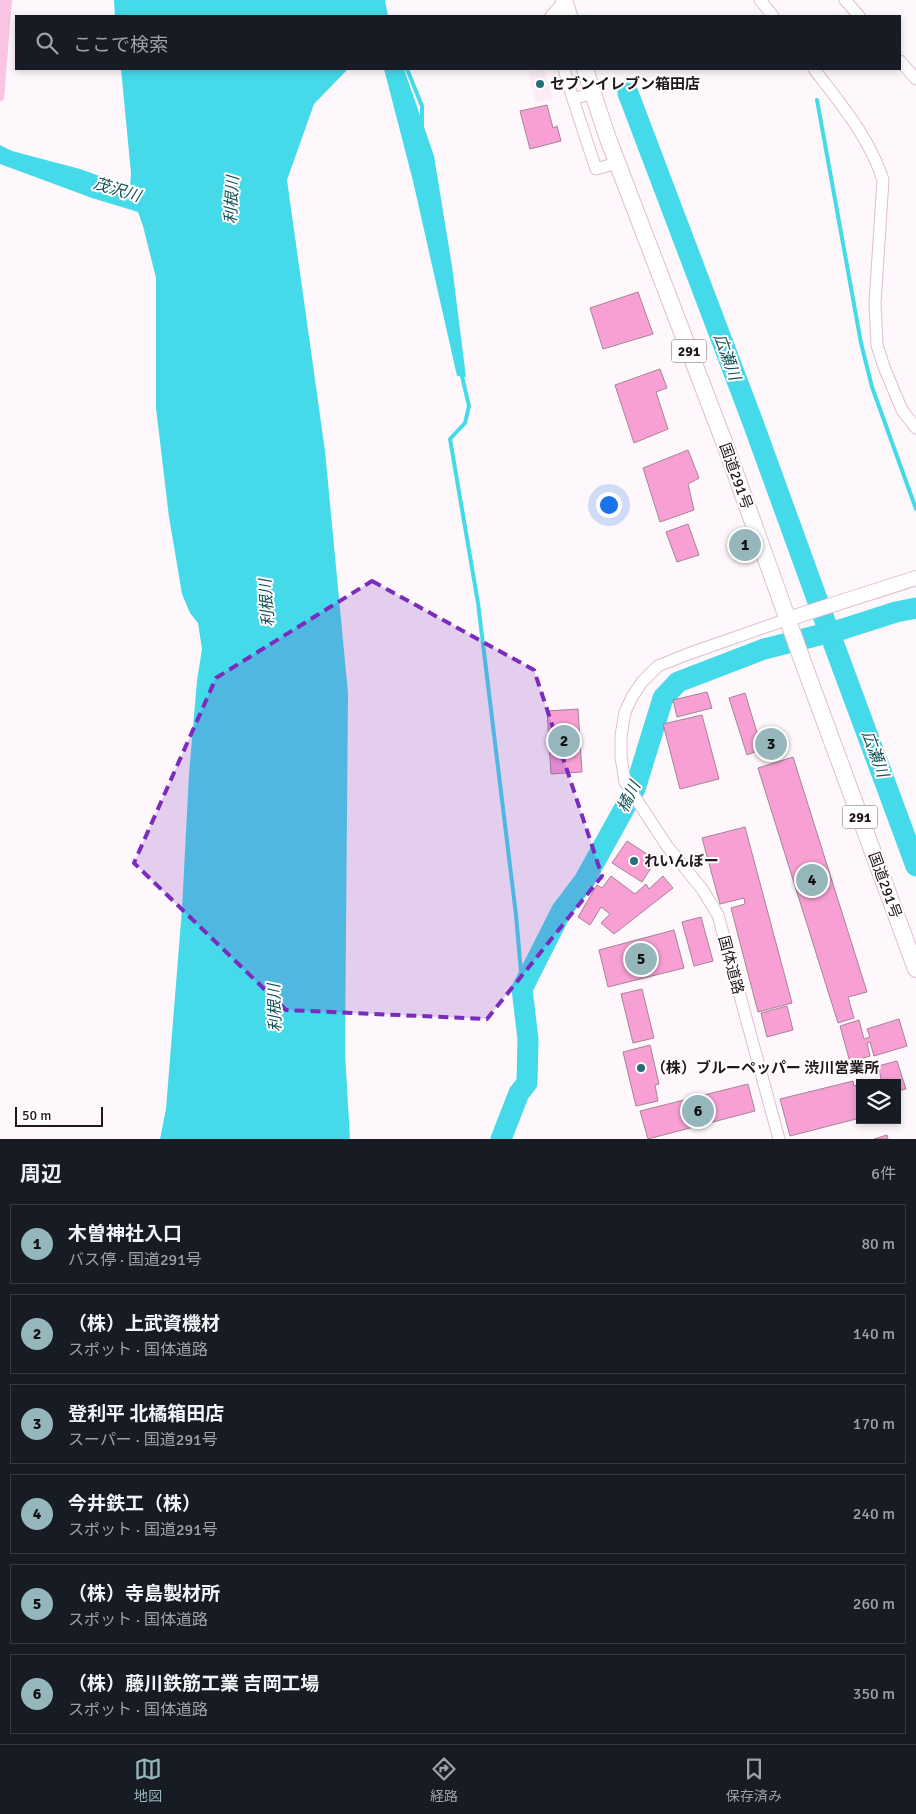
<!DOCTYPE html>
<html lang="ja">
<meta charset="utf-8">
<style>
body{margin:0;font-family:Signika,"Noto Sans JP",sans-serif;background:#20242c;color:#f1f3f6}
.controls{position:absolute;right:15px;bottom:15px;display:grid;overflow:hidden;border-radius:0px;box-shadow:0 2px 8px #0003}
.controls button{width:45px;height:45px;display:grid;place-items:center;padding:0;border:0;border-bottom:1px solid #363941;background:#171b24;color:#f1f3f6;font:25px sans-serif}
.scale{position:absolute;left:15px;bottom:12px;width:88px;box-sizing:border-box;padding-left:5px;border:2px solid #23171e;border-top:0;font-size:14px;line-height:18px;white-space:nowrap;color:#23171e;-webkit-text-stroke:4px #fff;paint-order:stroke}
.you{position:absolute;left:608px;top:504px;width:18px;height:18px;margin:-12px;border:4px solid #fff;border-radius:50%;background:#1a73e8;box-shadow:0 0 0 8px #1a73e833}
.badge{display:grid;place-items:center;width:32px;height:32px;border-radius:50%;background:#95b7bc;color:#111;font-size:16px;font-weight:700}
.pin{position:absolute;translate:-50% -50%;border:2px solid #fff;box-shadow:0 1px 5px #0006}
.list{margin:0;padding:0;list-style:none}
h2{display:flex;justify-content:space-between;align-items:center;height:65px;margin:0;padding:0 20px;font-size:21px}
h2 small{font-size:16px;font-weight:400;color:#9ea1a6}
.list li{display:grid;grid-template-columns:32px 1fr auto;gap:15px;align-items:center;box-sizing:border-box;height:80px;margin:0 10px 10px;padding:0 10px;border:1px solid #363941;border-radius:0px}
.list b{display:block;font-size:19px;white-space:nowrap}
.list p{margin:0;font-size:16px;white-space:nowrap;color:#9ea1a6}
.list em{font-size:16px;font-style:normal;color:#9ea1a6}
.icon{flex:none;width:28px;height:28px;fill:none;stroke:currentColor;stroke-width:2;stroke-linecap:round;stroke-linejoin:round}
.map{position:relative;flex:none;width:916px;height:1139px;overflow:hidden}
.search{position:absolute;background:#171b24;box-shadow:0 2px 8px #0003;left:15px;right:15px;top:15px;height:55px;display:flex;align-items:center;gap:12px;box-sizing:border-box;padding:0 18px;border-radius:0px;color:#9ea1a6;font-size:19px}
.sheet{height:605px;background:#171b24}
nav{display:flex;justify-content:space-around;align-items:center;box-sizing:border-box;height:70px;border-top:1px solid #363941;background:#171b24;font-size:14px;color:#9ea1a6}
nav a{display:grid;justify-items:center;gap:2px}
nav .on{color:#95b7bc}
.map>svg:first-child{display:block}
.built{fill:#fdebf5}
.green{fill:#fbc4e4}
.water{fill:#45dae9}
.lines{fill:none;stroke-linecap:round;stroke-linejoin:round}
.stream{stroke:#45dae9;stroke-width:4}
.river{stroke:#45dae9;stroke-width:21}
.building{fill:#f8a0d4;stroke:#a58497}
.minor-casing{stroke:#e0bdd0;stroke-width:13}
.major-casing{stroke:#e0bdd0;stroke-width:16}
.highway-casing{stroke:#e0bdd0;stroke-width:18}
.minor{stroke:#fff;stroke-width:11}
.major{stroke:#fff;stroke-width:14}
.highway{stroke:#fff;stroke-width:16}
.marked{fill:#7b2cbf;fill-opacity:0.2;stroke:#7b2cbf;stroke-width:4;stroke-dasharray:10 6;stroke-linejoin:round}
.poi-dot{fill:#246e76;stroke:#fff;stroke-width:2}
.labels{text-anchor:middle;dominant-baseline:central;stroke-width:4;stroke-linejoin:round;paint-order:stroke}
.shield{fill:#fff;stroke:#655d62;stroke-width:1}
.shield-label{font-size:14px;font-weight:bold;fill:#23171e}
.poi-label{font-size:15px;font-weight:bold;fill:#23171e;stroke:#fff;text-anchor:start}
.street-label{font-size:15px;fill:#23171e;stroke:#fff}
.water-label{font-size:16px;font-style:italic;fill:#125157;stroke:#fff}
</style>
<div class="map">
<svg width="916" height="1139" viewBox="0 0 916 1139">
<rect width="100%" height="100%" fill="#fef7fb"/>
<!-- built -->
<path class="built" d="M 544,69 L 553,98 L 536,103 L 528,73 Z"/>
<!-- green -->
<path class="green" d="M 0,0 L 12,0 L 4,99 L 0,102 Z"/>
<!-- water -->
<g class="water">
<path d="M 114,0 L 385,0 L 388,16 L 115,16 Z"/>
<path d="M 121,69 L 348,69 L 314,104 L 287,180 L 325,451 L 348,693 L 345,1053 L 350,1139 L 160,1139 L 166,1109 L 182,909 L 189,774 L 197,681 L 202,649 L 198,623 L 190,613 L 182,594 L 169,517 L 156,408 L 156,278 L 143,226 L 138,212 L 92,198 L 0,164 L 0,145 L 12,151 L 80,169 L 130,187 L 131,173 Z"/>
<path d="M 384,69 L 404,69 L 434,156 L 452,266 L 466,377 L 457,376 L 413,181 Z"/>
</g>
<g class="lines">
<!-- stream -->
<g class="stream">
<path d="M 407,69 L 422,106 L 422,126"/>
<path d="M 817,100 L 861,343 L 872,387 L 916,509"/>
<path d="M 461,372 L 469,406 L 465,423 L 450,439 L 478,603 L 516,915 L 523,995"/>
</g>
<!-- river -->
<g class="river">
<path d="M 628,93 L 752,420 L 825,621"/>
<path d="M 833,642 L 916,866"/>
<path d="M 501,1139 L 519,1093 L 527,1083 L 528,1039 L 522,989 L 562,910 L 584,881 L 635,789 L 663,698 L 678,682 L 764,649 L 843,629 L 896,612 L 916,608"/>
</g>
</g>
<!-- building -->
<g class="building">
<path d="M 547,105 L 553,128 L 557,126 L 561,141 L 530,149 L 520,111 Z"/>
<path d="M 638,292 L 653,334 L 603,349 L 590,308 Z"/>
<path d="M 660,369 L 667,388 L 656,392 L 668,429 L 634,443 L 615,385 Z"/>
<path d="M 688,450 L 699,478 L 688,484 L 694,510 L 660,522 L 643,468 Z"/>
<path d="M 688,524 L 699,555 L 677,562 L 666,532 Z"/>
<path d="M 707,692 L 712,708 L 677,717 L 673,700 Z"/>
<path d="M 745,693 L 762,749 L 747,755 L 729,698 Z"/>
<path d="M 578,709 L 582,772 L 551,774 L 547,711 Z"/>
<path d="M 702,715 L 719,779 L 680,789 L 663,724 Z"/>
<path d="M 775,732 L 781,752 L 768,756 L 762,736 Z"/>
<path d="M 793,757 L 867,992 L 848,997 L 854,1018 L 838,1023 L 758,768 Z"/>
<path d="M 745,827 L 792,1003 L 758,1012 L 731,908 L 745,904 L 744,898 L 720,904 L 702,838 Z"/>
<path d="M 627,841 L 656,860 L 642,882 L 612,863 Z"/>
<path d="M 611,876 L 635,894 L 646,884 L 649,889 L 663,876 L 673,888 L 614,934 L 601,923 L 610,914 L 601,907 L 590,925 L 578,917 L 597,885 L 602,888 Z"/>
<path d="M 701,917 L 713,961 L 694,966 L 682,922 Z"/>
<path d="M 674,930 L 684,968 L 608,987 L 599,950 Z"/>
<path d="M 642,989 L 654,1038 L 633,1043 L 621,994 Z"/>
<path d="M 787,1006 L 793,1030 L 767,1037 L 761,1013 Z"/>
<path d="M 899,1019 L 907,1046 L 874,1056 L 870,1042 L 867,1043 L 870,1056 L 850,1062 L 840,1026 L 859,1020 L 864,1039 L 870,1037 L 867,1029 Z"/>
<path d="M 650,1045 L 659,1084 L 655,1085 L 658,1101 L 636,1106 L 623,1052 Z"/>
<path d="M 897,1061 L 906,1089 L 897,1091 L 897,1083 L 882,1083 L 878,1066 Z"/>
<path d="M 853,1081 L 854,1086 L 860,1084 L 860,1118 L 790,1136 L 780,1099 Z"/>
<path d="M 748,1084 L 755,1111 L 648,1139 L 640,1111 Z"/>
<path d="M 887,1135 L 888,1139 L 874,1139 Z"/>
</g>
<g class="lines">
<!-- minor casing -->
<g class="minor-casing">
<g id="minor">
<path d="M 760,0 L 773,16"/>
<path d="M 845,0 L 859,16"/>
<path d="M 551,16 L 564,2"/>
<path d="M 900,61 L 916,79"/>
<path d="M 564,69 L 573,99 L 593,93"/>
<path d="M 814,69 C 840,103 870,138 883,180 L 875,303 L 877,345 L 884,367 L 902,410 L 916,428"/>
<path d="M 573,99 L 596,169 L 617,163"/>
<path d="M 779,1139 L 718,915 L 702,889 L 667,846 L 625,782 L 621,757 L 621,736 L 625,712 L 632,697 L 642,682 L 658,666 L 688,654 L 788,619"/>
</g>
</g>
<!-- major casing -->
<g class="major-casing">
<path id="major" d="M 788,619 L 916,578"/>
</g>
<!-- highway casing -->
<g class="highway-casing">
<g id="highway">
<path d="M 564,0 L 569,16"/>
<path d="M 585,69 L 607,136 L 726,447 L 804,665 L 916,969"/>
</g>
</g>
<!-- minor -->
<use href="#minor" class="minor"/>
<!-- major -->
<use href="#major" class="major"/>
<!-- highway -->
<use href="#highway" class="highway"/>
</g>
<!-- marked area -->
<path class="marked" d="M 372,581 L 534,670 L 602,876 L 487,1019 L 286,1010 L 134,863 L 216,678 Z"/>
<!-- markers -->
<g class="poi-dot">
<circle cx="540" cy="84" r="5"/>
<circle cx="634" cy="861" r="5"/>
<circle cx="641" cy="1068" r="5"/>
</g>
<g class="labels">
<!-- shield labels -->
<g class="shield">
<rect x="671.5" y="339.5" width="35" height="23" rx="4"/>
<rect x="842.5" y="805.5" width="35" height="23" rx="4"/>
</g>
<g class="shield-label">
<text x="689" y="351">291</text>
<text x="860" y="817">291</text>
</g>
<!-- poi labels -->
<g class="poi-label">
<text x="550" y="84">セブンイレブン箱田店</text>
<text x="644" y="861">れいんぼー</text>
<text x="651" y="1068">（株）ブルーペッパー 渋川営業所</text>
</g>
<!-- street labels -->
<g class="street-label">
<text transform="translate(736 476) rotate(70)">国道291号</text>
<text transform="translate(885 885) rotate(70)">国道291号</text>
<text transform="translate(731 965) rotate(75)">国体道路</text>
</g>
<!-- water labels -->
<g class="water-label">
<text transform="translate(117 190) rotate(17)">茂沢川</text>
<text transform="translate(232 200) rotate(-87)">利根川</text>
<text transform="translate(727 357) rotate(70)">広瀬川</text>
<text transform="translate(267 603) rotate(-94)">利根川</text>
<text transform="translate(875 754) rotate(70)">広瀬川</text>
<text transform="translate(629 797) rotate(-64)">橘川</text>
<text transform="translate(275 1008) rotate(-92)">利根川</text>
</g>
</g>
</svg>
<div class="controls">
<button><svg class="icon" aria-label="layers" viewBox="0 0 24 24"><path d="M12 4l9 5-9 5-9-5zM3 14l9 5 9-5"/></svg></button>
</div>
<div class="scale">50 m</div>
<div class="you"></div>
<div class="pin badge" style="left:745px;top:545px">1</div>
<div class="pin badge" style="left:564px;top:741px">2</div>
<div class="pin badge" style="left:771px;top:744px">3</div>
<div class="pin badge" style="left:812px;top:880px">4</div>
<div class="pin badge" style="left:641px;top:959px">5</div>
<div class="pin badge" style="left:698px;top:1111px">6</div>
<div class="search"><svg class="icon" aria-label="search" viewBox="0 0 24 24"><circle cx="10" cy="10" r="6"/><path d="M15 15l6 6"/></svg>ここで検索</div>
</div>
<section class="sheet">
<h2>周辺<small>6件</small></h2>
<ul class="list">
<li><span class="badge">1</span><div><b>木曽神社入口</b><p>バス停 · 国道291号</p></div><em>80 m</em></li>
<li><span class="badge">2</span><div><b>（株）上武資機材</b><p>スポット · 国体道路</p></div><em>140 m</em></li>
<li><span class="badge">3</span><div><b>登利平 北橘箱田店</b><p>スーパー · 国道291号</p></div><em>170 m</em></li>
<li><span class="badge">4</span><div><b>今井鉄工（株）</b><p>スポット · 国道291号</p></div><em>240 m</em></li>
<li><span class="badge">5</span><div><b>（株）寺島製材所</b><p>スポット · 国体道路</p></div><em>260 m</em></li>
<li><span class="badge">6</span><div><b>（株）藤川鉄筋工業 吉岡工場</b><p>スポット · 国体道路</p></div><em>350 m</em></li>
</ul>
</section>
<nav>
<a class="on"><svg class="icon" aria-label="map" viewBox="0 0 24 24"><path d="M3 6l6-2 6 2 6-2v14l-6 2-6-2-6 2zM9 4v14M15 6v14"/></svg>地図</a>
<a><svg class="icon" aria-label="directions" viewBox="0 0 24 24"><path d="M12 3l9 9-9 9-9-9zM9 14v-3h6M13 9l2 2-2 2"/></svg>経路</a>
<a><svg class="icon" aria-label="saved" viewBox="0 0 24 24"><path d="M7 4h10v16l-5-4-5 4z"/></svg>保存済み</a>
</nav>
